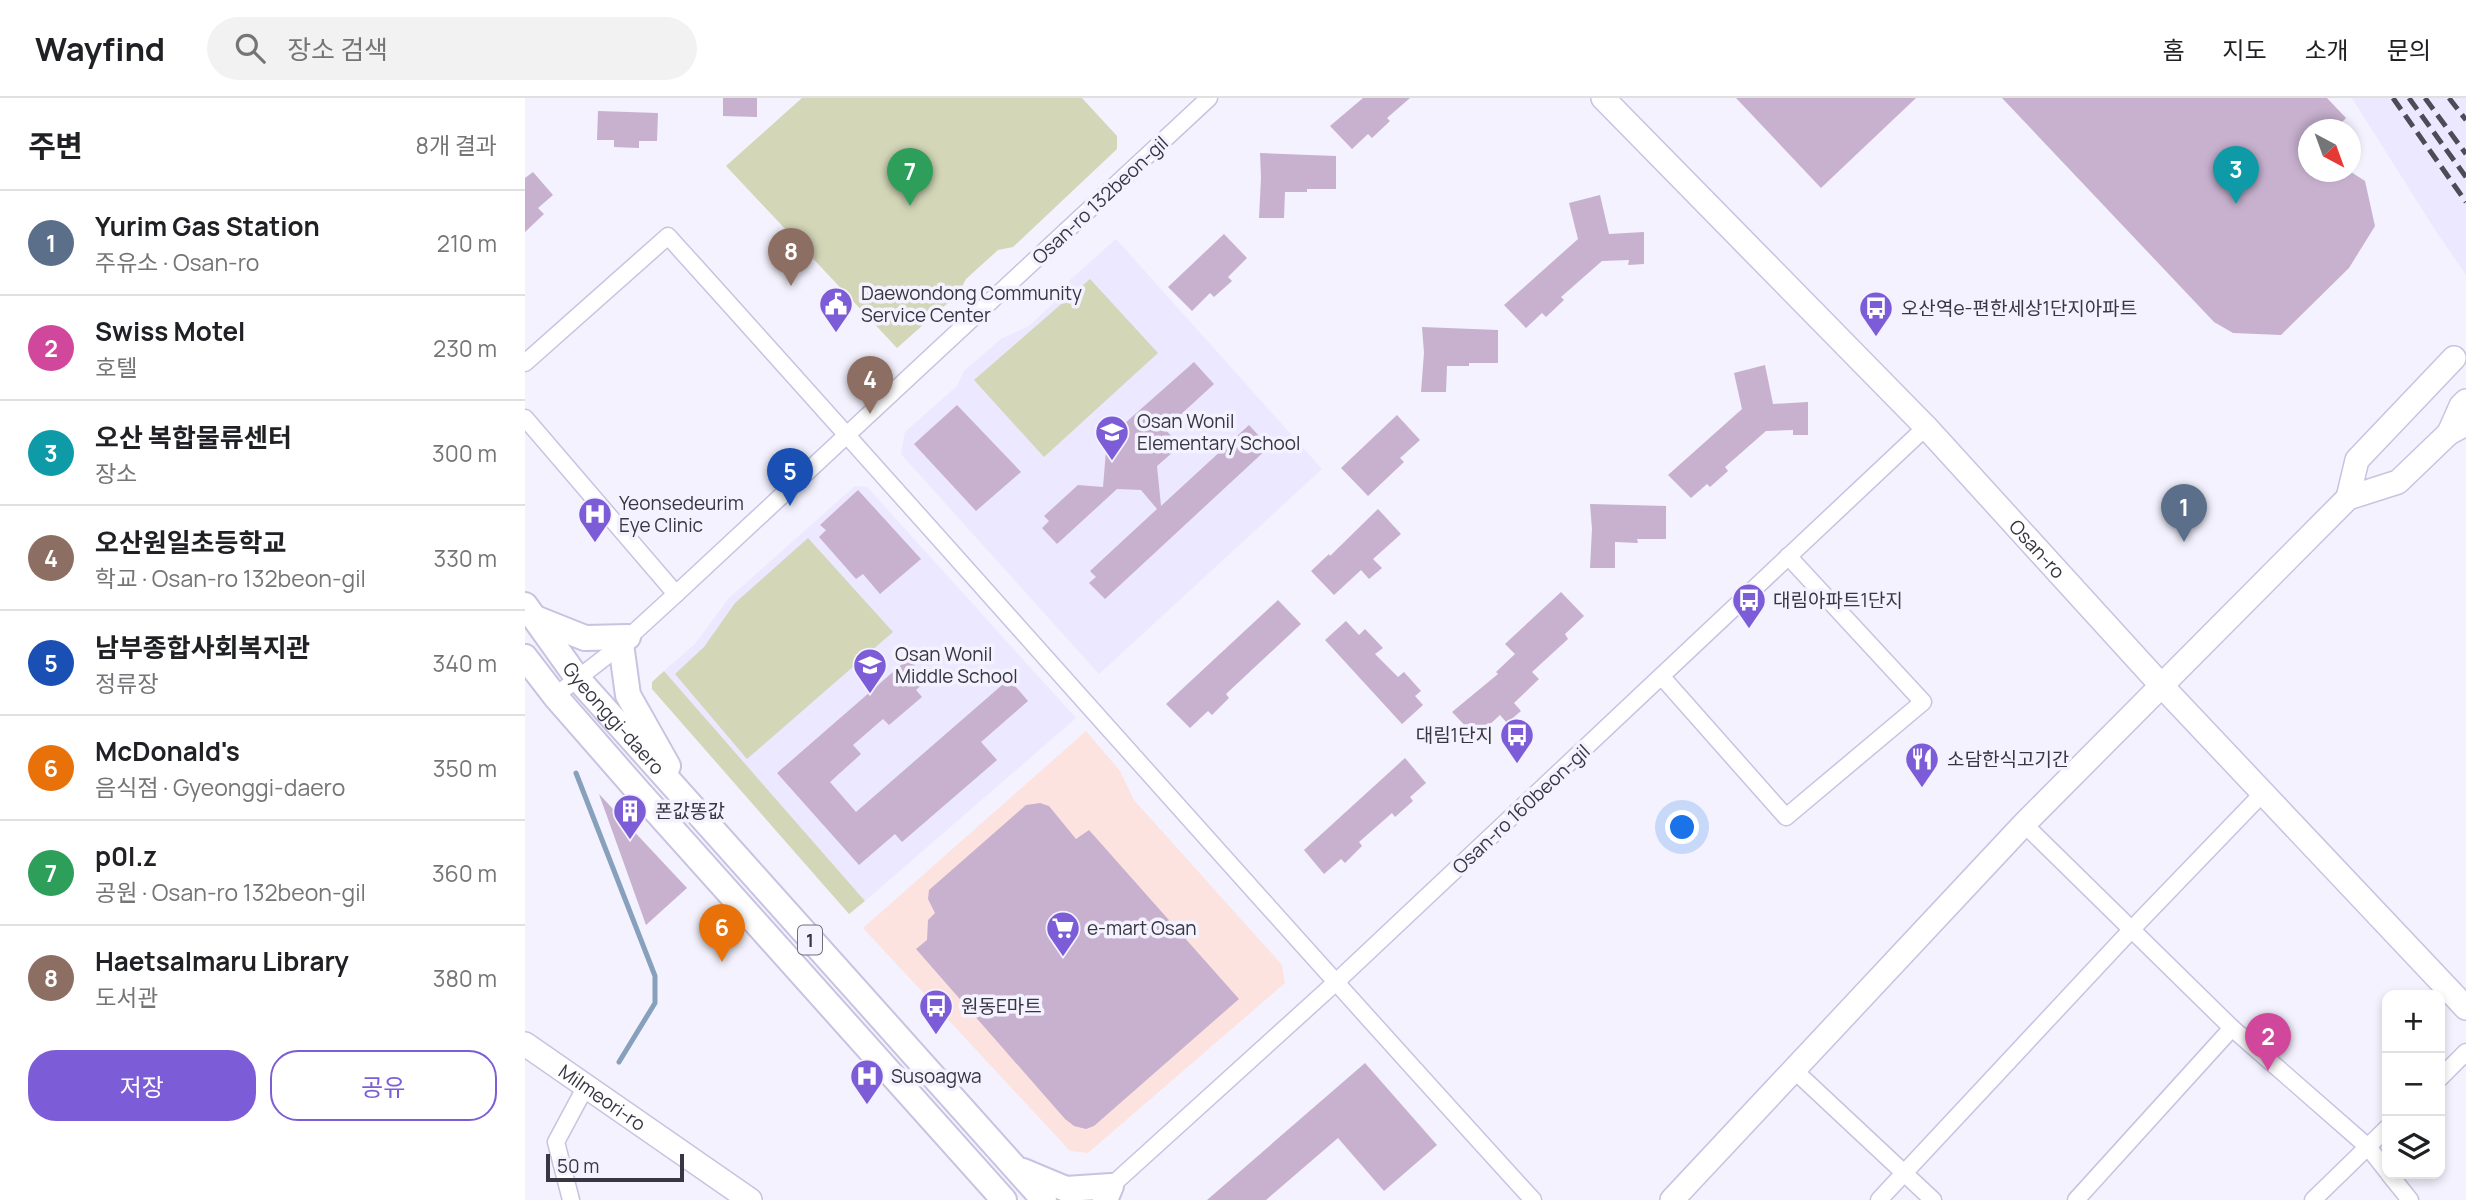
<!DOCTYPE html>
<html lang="ko">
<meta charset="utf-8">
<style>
body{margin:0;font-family:Manrope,"Noto Sans KR",sans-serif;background:#f2f2f2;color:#202124}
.controls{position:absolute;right:21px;bottom:21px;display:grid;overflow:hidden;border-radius:14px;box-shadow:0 4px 10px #0003}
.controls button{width:63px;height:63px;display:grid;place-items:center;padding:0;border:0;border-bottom:2px solid #e0e0e0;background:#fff;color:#202124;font:35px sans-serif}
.compass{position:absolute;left:1773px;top:21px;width:63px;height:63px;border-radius:50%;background:#fff;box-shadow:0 4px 10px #0003;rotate:139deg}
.scale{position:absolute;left:21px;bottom:18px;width:138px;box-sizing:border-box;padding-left:7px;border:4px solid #383642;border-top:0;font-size:19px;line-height:24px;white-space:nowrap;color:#383642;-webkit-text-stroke:5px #f3f2fe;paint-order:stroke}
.you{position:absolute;left:1158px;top:730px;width:24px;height:24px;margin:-18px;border:5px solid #fff;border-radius:50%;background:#1a73e8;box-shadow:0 0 0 10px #1a73e833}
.badge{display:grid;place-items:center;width:46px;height:46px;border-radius:50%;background:#7d5dd7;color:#fff;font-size:23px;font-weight:700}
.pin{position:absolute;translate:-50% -58px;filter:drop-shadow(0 2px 4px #0008)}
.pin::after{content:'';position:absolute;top:37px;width:24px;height:21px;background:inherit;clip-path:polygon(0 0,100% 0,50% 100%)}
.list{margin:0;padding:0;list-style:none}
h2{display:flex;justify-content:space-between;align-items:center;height:91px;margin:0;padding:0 28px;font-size:30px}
h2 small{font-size:23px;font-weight:400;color:#757577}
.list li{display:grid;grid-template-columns:46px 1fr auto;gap:21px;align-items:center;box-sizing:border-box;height:105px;padding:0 28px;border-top:2px solid #e0e0e0}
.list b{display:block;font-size:26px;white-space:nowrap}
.list p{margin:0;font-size:23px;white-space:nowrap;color:#757577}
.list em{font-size:23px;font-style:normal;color:#757577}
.actions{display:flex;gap:14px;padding:21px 28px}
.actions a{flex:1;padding:16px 0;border:2px solid #7d5dd7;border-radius:28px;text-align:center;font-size:24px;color:#7d5dd7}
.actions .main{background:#7d5dd7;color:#fff}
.icon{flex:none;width:38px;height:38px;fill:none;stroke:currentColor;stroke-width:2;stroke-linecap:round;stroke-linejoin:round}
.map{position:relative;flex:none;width:1941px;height:1102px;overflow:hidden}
header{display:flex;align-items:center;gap:42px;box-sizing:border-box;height:98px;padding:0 35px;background:#fff;border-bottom:2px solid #e0e0e0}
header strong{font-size:33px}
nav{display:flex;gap:38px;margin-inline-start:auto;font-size:24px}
.search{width:490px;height:63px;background:#f2f2f2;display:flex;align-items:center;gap:18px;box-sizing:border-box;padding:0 24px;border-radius:38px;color:#757577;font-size:26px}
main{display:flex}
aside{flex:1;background:#fff}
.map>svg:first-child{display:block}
.commercial{fill:#fde3df}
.built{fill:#ebe8ff}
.green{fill:#d3d6b7}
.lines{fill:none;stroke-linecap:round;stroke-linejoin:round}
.stream{stroke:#87a0bb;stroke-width:5}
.building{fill:#c7b1cf}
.street-casing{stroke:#c7c3e1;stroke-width:19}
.secondary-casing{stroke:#c7c3e1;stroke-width:26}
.primary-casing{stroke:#c7c3e1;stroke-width:28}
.street{stroke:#fff;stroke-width:16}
.secondary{stroke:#fff;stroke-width:23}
.primary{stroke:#fff;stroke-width:24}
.rail{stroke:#4d4b57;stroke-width:5;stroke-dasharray:14 7;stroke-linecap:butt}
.labels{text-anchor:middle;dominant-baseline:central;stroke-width:7;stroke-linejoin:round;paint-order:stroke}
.shield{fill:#f3f2fe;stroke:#706e7a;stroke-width:2}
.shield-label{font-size:18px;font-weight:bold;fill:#383642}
.street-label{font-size:19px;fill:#383642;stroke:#f3f2fe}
.poi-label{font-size:19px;fill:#383642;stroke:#f3f2fe;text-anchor:start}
</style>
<header>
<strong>Wayfind</strong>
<div class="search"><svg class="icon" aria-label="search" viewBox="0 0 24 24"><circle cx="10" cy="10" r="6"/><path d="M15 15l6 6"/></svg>장소 검색</div>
<nav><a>홈</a><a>지도</a><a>소개</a><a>문의</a></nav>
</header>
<main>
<aside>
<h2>주변<small>8개 결과</small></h2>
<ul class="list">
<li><span class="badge" style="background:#5c6f8a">1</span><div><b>Yurim Gas Station</b><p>주유소 · Osan-ro</p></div><em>210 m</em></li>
<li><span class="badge" style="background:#d1479c">2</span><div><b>Swiss Motel</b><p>호텔</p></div><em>230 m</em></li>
<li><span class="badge" style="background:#0f9aa8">3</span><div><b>오산 복합물류센터</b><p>장소</p></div><em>300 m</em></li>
<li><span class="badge" style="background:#8d6e63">4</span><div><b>오산원일초등학교</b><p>학교 · Osan-ro 132beon-gil</p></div><em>330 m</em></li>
<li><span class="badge" style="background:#1a4fb4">5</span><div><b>남부종합사회복지관</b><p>정류장</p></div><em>340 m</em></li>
<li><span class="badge" style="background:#e8710a">6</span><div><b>McDonald's</b><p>음식점 · Gyeonggi-daero</p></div><em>350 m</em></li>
<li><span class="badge" style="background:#2e9e5b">7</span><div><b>p0l.z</b><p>공원 · Osan-ro 132beon-gil</p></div><em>360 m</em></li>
<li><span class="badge" style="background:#8d6e63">8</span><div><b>Haetsalmaru Library</b><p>도서관</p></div><em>380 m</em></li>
</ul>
<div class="actions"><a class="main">저장</a><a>공유</a></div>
</aside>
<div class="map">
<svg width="1941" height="1102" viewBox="0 0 1941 1102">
<rect width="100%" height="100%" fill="#f3f2fe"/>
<!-- commercial -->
<path class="commercial" d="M 561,633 L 595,673 L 609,702 L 757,867 L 760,885 L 563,1055 L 545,1053 L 338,830 Z"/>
<!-- built -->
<g class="built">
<path d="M 1827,0 L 1941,0 L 1941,177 L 1909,130 Z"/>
<path d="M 591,141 L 797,371 L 574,576 L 376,356 L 380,334 L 432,288 L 439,273 L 476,241 L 504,228 L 535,199 L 545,182 Z"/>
<path d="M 330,388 L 342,389 L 551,620 L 340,803 L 139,573 L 170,546 L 204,500 Z"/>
</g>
<!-- green -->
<g class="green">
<path d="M 277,0 L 557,0 L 592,38 L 592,51 L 488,149 L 473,152 L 441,181 L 433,196 L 372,250 L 201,68 Z"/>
<path d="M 565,181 L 633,255 L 519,359 L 449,282 Z"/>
<path d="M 283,440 L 368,534 L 222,661 L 150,576 L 179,549 L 210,505 Z"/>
<path d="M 139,573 L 340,803 L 324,816 L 127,591 L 127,584 Z"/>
</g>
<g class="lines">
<!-- stream -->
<path class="stream" d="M 51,675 L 130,878 L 130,905 L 94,964"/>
</g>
<!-- building -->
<g class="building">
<path d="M 198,0 L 232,0 L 232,19 L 198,18 Z"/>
<path d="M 838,0 L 885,0 L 862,20 L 865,23 L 847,40 L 843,36 L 827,51 L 805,28 Z"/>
<path d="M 1211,0 L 1391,0 L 1296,90 Z"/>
<path d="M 1477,0 L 1802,0 L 1821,20 L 1809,32 L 1783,32 L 1783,74 L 1826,74 L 1840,83 L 1850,128 L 1824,170 L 1756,237 L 1708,235 L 1689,224 Z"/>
<path d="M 73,13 L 133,15 L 132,43 L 114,43 L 114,50 L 89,49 L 89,42 L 72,42 Z"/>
<path d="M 735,55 L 811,58 L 811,91 L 782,91 L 782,94 L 760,94 L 759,120 L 734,120 L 736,80 Z"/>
<path d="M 8,74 L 28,97 L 13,110 L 19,116 L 0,134 L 0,80 Z"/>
<path d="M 1075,97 L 1084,136 L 1119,134 L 1119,166 L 1103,167 L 1104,162 L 1077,163 L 1036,199 L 1039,202 L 1021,219 L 1017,215 L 1001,230 L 979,207 L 1053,141 L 1044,105 Z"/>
<path d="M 699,136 L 722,160 L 703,179 L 707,183 L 689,199 L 685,195 L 667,213 L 643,189 Z"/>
<path d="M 897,229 L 973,232 L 973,265 L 944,265 L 944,268 L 922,268 L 921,294 L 896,294 L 899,255 Z"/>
<path d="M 669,264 L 689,286 L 640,331 L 655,348 L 632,368 L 636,408 L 724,327 L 744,349 L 580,501 L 564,485 L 571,479 L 565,473 L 632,411 L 616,392 L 592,391 L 532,446 L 517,430 L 524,423 L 519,418 L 553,387 L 578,389 L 582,341 Z"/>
<path d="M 1240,267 L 1248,306 L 1283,304 L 1283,337 L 1268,337 L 1268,332 L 1241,333 L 1200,369 L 1203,373 L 1185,389 L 1182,386 L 1166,400 L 1143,377 L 1217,311 L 1209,275 Z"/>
<path d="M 432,307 L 496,374 L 451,413 L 389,346 Z"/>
<path d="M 872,317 L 895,342 L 875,360 L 879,364 L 843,398 L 816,370 Z"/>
<path d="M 333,392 L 396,461 L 355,496 L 338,476 L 331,481 L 294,439 L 301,432 L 295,427 Z"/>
<path d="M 1065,406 L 1141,408 L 1141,441 L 1112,441 L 1113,445 L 1090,444 L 1090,470 L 1065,470 L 1067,431 Z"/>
<path d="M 853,411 L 876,436 L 848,461 L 857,470 L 844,481 L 836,472 L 809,497 L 786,473 L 804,456 L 805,458 Z"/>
<path d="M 1036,494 L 1059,518 L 1040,536 L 1043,541 L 1007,574 L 1014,581 L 989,605 L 996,613 L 982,625 L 975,617 L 951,639 L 927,614 L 973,576 L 971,574 L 990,556 L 980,546 Z"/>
<path d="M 753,502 L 776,526 L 701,596 L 704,600 L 687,617 L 683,613 L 665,630 L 641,606 Z"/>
<path d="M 821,523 L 834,537 L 840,531 L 858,550 L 850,556 L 873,579 L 879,574 L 896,593 L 890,598 L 898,607 L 877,626 L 800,542 Z"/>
<path d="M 384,560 L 402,582 L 391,592 L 397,599 L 364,627 L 358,621 L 328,647 L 336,656 L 305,684 L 331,714 L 484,581 L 503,603 L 456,644 L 472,662 L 377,744 L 370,736 L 334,767 L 252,675 Z"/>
<path d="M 880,660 L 901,685 L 885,699 L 888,703 L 870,719 L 867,715 L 834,744 L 837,748 L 820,765 L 816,761 L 799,776 L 779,752 Z"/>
<path d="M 74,696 L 162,790 L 121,827 Z"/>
<path d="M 515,705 L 524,708 L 551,741 L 564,732 L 714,901 L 569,1028 L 561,1031 L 549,1028 L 540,1021 L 391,851 L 402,842 L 403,822 L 410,815 L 403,801 L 404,792 L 501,707 Z"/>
<path d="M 840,965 L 912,1047 L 859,1093 L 813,1040 L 741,1102 L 682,1102 Z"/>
</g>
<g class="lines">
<!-- street casing -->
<g class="street-casing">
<g id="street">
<path d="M 0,265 L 143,138 C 432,458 717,783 1008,1102"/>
<path d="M 0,320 L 151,496"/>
<path d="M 1137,579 L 1261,719 L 1398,604 L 1263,458"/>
<path d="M 30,598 L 92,550 L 151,496 L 684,0"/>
<path d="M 1499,726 L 1707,930"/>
<path d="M 1269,972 L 1408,1102"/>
<path d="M 1915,980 L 1941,954"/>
<path d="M 1864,1076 L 1885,1102"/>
<path d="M 586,1088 L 810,885 L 1401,329"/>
<path d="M 46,1102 L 31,1044 L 61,988"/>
<path d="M 1354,1102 L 1607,831 L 1738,695"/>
<path d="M 1551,1102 L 1707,930 L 1843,1049 L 1862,1073"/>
<path d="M 1788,1102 L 1862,1030"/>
</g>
</g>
<!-- secondary casing -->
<g class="secondary-casing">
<g id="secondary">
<path id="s1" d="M 1078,0 L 1401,329 L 1636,587 L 1941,910"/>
<path d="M 1924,335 L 1936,308 L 1941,303"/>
<path d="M 1823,400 L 1832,362 L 1929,260"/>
<path id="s2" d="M 0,946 L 225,1102"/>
<path d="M 1147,1102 L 1499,726 L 1823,400 L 1873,384 L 1924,335 L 1941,326"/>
</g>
</g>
<!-- primary casing -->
<g class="primary-casing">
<g id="primary">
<path id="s3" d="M 0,507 L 53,581 L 519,1102"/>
<path d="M 10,520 L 60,540 L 103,539"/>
<path d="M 96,546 L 103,597 L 143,668"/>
<path d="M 0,559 L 30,598 L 113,693 L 479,1102"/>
<path d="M 498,1073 L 541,1091 L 586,1088 L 580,1102"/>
</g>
</g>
<!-- street -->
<use href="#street" class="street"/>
<!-- secondary -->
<use href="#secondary" class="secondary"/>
<!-- primary -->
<use href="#primary" class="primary"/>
<!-- rail -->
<g class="rail">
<path d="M 1868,0 L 1941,104"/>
<path d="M 1884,0 L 1941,79"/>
<path d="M 1900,0 L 1941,56"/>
<path d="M 1924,0 L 1941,22"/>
</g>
</g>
<!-- icons -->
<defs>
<g id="civic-pin" transform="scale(1.75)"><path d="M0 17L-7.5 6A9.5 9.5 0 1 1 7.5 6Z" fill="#7d5dd7" stroke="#f3f2fe"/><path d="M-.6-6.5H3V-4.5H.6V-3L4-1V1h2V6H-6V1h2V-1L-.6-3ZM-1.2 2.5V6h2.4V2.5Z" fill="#fff"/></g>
<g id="bus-pin" transform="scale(1.75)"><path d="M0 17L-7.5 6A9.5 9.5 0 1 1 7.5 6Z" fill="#7d5dd7" stroke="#f3f2fe"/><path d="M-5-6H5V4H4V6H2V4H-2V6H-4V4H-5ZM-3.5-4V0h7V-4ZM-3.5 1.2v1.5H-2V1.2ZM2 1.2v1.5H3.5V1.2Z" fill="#fff"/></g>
<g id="school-pin" transform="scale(1.75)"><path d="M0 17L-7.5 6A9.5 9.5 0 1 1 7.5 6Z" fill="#7d5dd7" stroke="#f3f2fe"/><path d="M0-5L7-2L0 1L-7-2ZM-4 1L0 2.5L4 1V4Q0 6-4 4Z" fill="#fff"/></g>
<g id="hospital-pin" transform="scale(1.75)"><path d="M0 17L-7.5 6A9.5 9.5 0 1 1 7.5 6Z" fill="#7d5dd7" stroke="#f3f2fe"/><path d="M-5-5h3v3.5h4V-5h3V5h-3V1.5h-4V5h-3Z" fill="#fff"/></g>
<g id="restaurant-pin" transform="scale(1.75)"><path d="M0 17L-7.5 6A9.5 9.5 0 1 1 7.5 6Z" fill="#7d5dd7" stroke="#f3f2fe"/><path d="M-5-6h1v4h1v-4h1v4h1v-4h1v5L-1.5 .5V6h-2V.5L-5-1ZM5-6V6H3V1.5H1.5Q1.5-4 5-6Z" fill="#fff"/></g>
<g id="building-pin" transform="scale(1.75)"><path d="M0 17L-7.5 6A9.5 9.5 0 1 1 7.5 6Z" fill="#7d5dd7" stroke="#f3f2fe"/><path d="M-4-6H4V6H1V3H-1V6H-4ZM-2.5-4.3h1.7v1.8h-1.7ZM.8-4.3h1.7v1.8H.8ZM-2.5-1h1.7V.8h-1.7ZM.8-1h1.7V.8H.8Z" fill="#fff"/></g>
<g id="supermarket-pin" transform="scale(1.75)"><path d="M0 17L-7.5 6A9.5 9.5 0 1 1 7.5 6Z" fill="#7d5dd7" stroke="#f3f2fe"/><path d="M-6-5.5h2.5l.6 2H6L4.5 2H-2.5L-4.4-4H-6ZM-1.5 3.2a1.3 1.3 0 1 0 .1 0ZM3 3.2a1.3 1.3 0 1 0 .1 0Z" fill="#fff"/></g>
</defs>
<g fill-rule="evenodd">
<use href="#civic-pin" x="311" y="206"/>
<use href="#bus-pin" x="1351" y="210"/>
<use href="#school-pin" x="587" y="334"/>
<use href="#hospital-pin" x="70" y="416"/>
<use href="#bus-pin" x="1224" y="502"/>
<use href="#school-pin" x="345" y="567"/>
<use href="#bus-pin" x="992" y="637"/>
<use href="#restaurant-pin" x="1397" y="661"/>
<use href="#building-pin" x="105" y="713"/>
<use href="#supermarket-pin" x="538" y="830"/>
<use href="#bus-pin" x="411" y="908"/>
<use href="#hospital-pin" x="342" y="978"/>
</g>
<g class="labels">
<!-- shield labels -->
<rect class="shield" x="273" y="827.5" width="24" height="29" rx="5"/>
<g class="shield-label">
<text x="285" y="842">1</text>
</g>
<!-- street labels -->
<g class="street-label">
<text transform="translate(575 102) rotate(-43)">Osan-ro 132beon-gil</text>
<text stroke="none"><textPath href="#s1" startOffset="626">Osan-ro</textPath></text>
<text stroke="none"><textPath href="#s3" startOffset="144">Gyeonggi-daero</textPath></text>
<text transform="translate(996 711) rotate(-43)">Osan-ro 160beon-gil</text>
<text stroke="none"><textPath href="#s2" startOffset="94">Milmeori-ro</textPath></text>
</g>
<!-- poi labels -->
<g class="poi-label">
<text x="336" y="195">Daewondong Community<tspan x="336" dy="22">Service Center</tspan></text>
<text x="1376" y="210">오산역e-편한세상1단지아파트</text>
<text x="612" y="323">Osan Wonil<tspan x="612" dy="22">Elementary School</tspan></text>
<text x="94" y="405">Yeonsedeurim<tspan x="94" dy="22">Eye Clinic</tspan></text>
<text x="1248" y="502">대림아파트1단지</text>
<text x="370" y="556">Osan Wonil<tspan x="370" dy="22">Middle School</tspan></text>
<text x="968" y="637" text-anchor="end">대림1단지</text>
<text x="1422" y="661">소담한식고기간</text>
<text x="130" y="713">폰값똥값</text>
<text x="562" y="830">e-mart Osan</text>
<text x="436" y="908">원동E마트</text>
<text x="366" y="978">Susoagwa</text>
</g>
</g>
</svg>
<div class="controls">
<button>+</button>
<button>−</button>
<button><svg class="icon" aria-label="layers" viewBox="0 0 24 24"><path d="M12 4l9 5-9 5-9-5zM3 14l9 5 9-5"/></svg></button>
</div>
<svg class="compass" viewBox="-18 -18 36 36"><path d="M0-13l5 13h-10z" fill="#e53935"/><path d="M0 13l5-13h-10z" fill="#757577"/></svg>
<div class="scale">50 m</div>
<div class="you"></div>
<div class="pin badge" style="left:1659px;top:444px;background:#5c6f8a">1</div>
<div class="pin badge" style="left:1743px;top:973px;background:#d1479c">2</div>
<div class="pin badge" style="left:1711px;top:106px;background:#0f9aa8">3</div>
<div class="pin badge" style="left:345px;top:316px;background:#8d6e63">4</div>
<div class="pin badge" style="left:265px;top:408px;background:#1a4fb4">5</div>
<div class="pin badge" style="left:197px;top:864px;background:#e8710a">6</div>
<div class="pin badge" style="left:385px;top:108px;background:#2e9e5b">7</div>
<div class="pin badge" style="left:266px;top:188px;background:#8d6e63">8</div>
</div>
</main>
